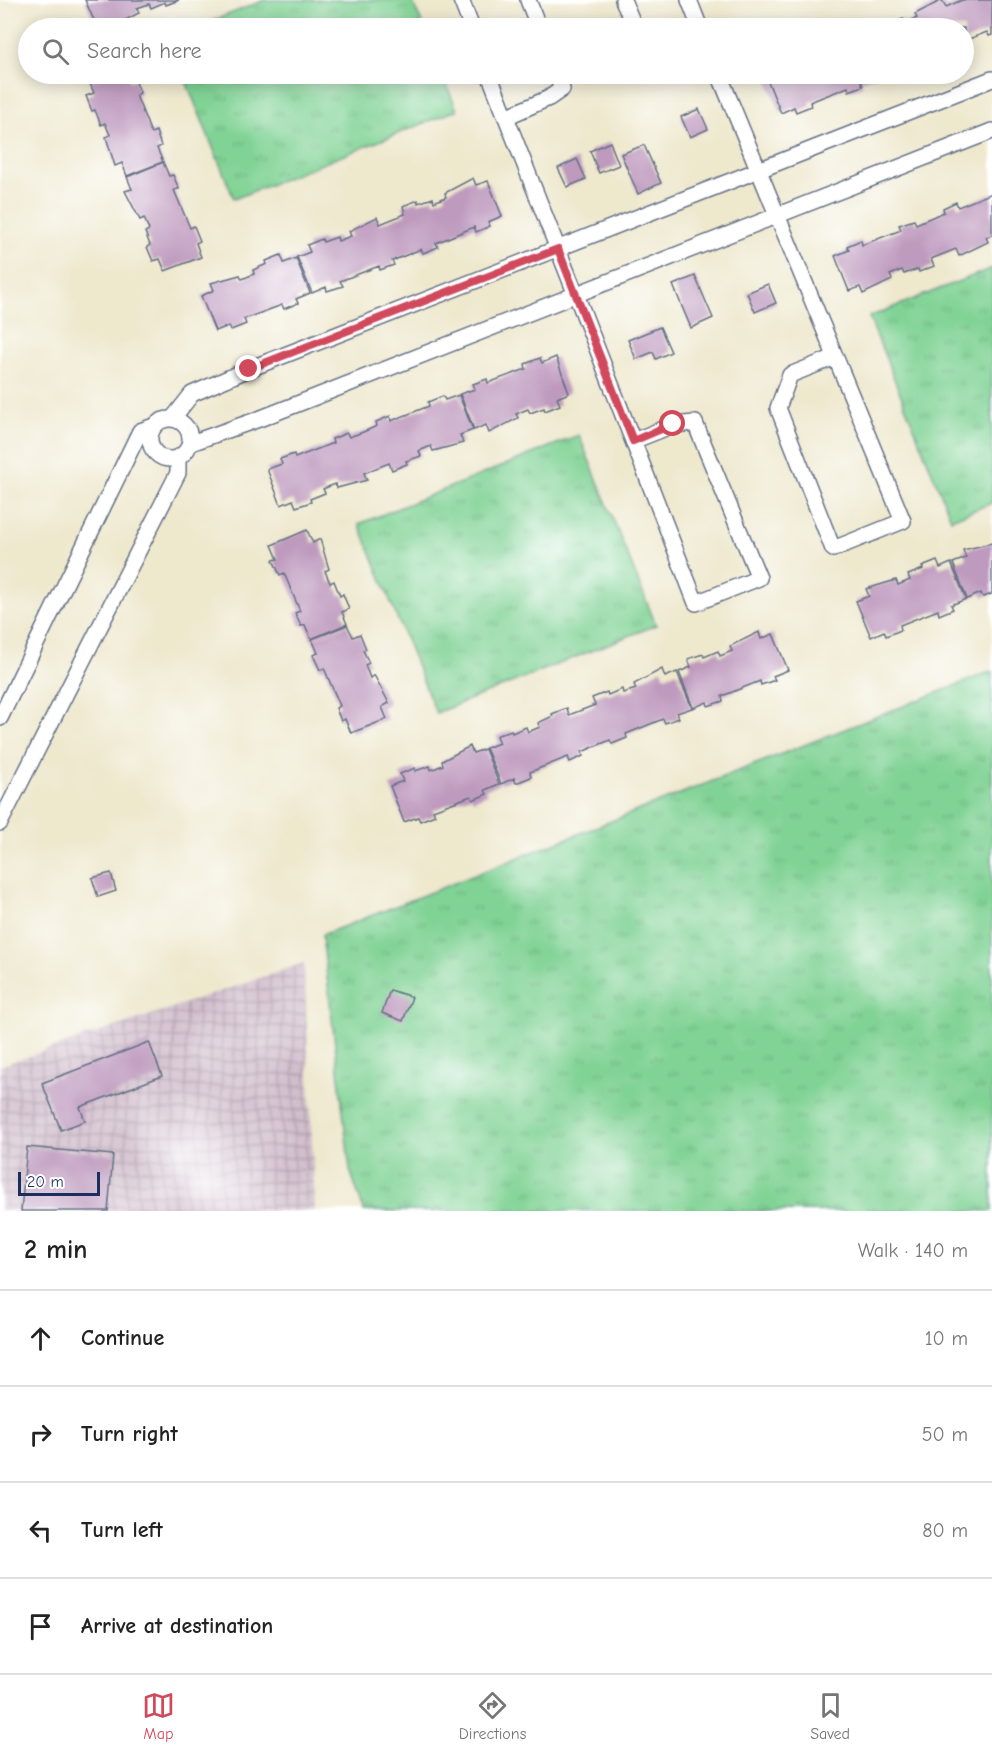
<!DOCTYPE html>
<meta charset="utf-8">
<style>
body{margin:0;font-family:"Comic Neue",sans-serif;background:#f2f2f2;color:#222}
.scale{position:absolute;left:18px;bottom:15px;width:82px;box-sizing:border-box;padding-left:6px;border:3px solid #1b2f5e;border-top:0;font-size:16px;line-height:21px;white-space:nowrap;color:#1b2f5e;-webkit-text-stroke:4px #fff;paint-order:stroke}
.stop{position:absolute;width:18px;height:18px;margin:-14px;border:4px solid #d1495b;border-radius:50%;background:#fff}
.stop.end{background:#d1495b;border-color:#fff;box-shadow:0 2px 6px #0008}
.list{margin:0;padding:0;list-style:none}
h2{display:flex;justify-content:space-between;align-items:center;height:78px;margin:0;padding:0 24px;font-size:26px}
h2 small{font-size:20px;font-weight:400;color:#767676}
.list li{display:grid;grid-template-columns:39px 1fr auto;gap:18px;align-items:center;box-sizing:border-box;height:96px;padding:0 24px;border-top:2px solid #e0e0e0}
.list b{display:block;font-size:22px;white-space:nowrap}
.list em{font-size:20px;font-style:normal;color:#767676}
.icon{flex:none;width:33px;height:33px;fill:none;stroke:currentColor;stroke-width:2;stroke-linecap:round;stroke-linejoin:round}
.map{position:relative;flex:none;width:992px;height:1211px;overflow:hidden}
.search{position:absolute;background:#fff;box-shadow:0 3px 15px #0003;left:18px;right:18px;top:18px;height:66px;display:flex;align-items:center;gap:15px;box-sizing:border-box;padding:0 21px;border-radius:33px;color:#767676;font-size:22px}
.sheet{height:462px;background:#fff}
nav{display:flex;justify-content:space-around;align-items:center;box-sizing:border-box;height:84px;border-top:2px solid #e0e0e0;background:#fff;font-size:16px;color:#767676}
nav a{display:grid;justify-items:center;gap:3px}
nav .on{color:#d1495b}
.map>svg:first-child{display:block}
.industrial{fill:url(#industrial-grid)}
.grass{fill:url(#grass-tufts);stroke:#4e817a;stroke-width:1.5}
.building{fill:#be9abe}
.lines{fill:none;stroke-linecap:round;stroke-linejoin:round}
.lane-casing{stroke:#657085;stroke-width:18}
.lane{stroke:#fff;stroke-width:15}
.route{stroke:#d1495b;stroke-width:8}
</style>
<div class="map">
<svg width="992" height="1211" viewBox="0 0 992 1211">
<defs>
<pattern id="industrial-grid" width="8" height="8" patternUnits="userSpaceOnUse" patternTransform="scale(1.5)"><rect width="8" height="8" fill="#d1bdcc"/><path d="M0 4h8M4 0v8" fill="none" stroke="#a99aa9"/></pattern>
<pattern id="grass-tufts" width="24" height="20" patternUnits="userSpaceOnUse" patternTransform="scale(1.5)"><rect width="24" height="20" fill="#81d395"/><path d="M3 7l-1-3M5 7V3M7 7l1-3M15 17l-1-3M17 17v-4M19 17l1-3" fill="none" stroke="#6fb583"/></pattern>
</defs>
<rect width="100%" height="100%" fill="#fff"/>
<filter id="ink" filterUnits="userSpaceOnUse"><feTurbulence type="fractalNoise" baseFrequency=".0167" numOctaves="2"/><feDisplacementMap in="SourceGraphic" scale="12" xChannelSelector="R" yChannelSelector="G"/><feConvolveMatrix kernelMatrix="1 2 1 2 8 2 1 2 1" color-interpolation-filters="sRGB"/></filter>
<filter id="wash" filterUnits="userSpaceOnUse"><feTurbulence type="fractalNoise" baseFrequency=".008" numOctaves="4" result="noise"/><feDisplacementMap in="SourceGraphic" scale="24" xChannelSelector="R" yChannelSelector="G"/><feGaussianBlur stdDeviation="1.35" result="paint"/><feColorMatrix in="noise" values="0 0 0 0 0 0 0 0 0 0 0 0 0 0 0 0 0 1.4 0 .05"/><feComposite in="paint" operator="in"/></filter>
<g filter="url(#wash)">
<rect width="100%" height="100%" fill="#eee8cd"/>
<!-- industrial -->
<path class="industrial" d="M 304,963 L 315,1211 L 0,1211 L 0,1066 Z"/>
<!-- grass -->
<g class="grass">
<path d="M 265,0 L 412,0 L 424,28 L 194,28 Z"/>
<path d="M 183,74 L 442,74 L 457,110 L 234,199 Z"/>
<path d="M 992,268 L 992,503 L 951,519 L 869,317 Z"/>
<path d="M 579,435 L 656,625 L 436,713 L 359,524 Z"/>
<path d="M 992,671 L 992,1211 L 364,1211 L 350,1170 L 322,935 Z"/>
</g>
<g id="blocks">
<!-- building -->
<g class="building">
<path d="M 85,0 L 179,0 L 166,5 L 165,2 L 151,8 L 149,4 L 137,8 L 139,13 L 110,28 L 107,20 L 96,25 Z"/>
<path d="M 942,0 L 946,7 L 962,0 L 992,0 L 992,35 L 989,36 L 987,32 L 964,41 L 964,28 L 870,28 L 888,21 L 889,24 L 903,19 L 904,23 L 917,18 L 915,14 Z"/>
<path d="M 109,74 L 127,74 L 130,81 L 135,79 L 140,93 L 136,95 L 151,133 L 156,131 L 161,146 L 157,148 L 163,162 L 127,176 L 122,163 L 115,166 L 106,137 L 110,135 L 105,123 L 101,125 L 95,110 L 92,111 L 86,96 L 94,93 L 89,81 Z"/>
<path d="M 776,74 L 875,74 L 876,76 L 861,81 L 863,86 L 849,91 L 848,87 L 810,102 L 811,106 L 796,112 L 794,107 L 781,113 L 766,77 Z"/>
<path d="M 699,109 L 708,129 L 690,137 L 681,117 Z"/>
<path d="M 610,142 L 619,165 L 599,173 L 590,151 Z"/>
<path d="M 644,145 L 661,183 L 638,194 L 621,154 Z"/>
<path d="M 577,159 L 586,179 L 567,187 L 558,168 Z"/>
<path d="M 163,162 L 169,176 L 173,175 L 179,189 L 174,190 L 190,228 L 194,226 L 200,241 L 196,243 L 201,257 L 165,271 L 160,259 L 153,261 L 147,247 L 150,245 L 145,232 L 149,230 L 144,218 L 140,220 L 125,191 L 132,189 L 127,177 Z"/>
<path d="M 473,178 L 476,185 L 488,181 L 502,216 L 488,222 L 490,226 L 476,232 L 474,227 L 436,243 L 438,247 L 423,253 L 421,249 L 392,261 L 394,265 L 380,270 L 379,266 L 340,281 L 343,286 L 327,291 L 326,287 L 312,293 L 297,257 L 310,252 L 307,245 L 322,239 L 323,242 L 337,237 L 338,241 L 351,236 L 349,231 L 377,217 L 380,224 L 405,214 L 403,206 L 418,200 L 418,203 L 433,198 L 434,202 L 446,197 L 445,193 Z"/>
<path d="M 992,193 L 992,235 L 986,237 L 988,242 L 959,256 L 956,249 L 931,259 L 934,266 L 919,272 L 918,269 L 904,274 L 902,270 L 890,275 L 892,280 L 863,294 L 860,287 L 849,291 L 835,256 L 849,250 L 847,246 L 861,240 L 862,245 L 901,230 L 899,225 L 914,220 L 916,224 L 944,212 L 943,208 L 956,202 L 958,207 Z"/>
<path d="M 281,255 L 284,263 L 296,258 L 310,293 L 296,299 L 298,303 L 284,309 L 282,305 L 244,319 L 246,324 L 231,330 L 229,326 L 215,331 L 201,296 L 214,290 L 211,283 L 240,275 L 242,279 L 254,274 L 253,270 L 267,264 L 266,261 Z"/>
<path d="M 695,276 L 713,318 L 691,328 L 673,285 Z"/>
<path d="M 768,284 L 776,303 L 755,312 L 747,293 Z"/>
<path d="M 660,327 L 671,352 L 656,359 L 653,352 L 636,359 L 628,340 Z"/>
<path d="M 556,357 L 569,393 L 557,398 L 560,405 L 545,411 L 544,408 L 530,413 L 528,409 L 516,414 L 518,418 L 489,433 L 486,425 L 474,430 L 460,394 L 475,389 L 473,384 L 487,379 L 488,383 L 526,369 L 525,364 L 540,358 L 542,363 Z"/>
<path d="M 459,395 L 473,430 L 460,435 L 463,443 L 433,451 L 431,446 L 419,451 L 421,456 L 406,461 L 407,464 L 392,470 L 389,463 L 364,473 L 367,480 L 337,488 L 335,484 L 323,489 L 325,493 L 310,499 L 311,502 L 296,507 L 293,500 L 281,505 L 267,469 L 282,464 L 280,459 L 294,454 L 295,458 L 333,443 L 332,439 L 347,433 L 349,437 L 363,432 L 377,426 L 376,422 L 390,416 L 391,421 L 429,406 L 428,402 L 443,396 L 445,400 Z"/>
<path d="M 307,530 L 313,543 L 320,539 L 329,569 L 325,571 L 330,583 L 334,581 L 340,596 L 343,594 L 349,609 L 342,612 L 347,624 L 311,639 L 305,625 L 301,626 L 295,613 L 300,611 L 284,573 L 280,575 L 273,560 L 278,559 L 272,545 Z"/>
<path d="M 992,543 L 992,594 L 983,597 L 981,593 L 967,599 L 953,563 L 966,558 L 963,550 Z"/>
<path d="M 937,561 L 940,568 L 951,563 L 966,599 L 951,605 L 953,609 L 939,615 L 938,610 L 900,625 L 901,630 L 886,636 L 884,631 L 871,637 L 856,601 L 869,596 L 866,589 L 896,580 L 898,585 L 910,580 L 908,575 L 923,569 L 922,567 Z"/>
<path d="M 347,625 L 353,637 L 360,634 L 366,649 L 363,650 L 369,663 L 365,665 L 370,678 L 374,675 L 389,703 L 382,707 L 387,719 L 351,733 L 345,719 L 341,721 L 336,708 L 340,706 L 324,668 L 320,670 L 313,655 L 318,653 L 312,639 Z"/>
<path d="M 759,632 L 761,639 L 773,634 L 788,670 L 773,676 L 775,680 L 761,685 L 760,681 L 722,696 L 723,701 L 708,706 L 707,702 L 693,708 L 679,672 L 691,667 L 688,659 L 703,654 L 704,657 L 718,651 L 720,656 L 732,651 L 730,646 Z"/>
<path d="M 662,669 L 665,677 L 677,672 L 692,708 L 677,713 L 679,718 L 665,723 L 663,719 L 626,734 L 627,738 L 612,744 L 610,740 L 582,752 L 583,756 L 570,762 L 568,757 L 530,772 L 531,777 L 516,783 L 514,778 L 501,784 L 486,748 L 499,743 L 496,736 L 511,730 L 512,733 L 526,727 L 528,732 L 540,727 L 538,723 L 553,716 L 552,714 L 567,708 L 569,715 L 595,705 L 592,698 L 607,692 L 608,695 L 622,689 L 623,693 L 636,689 L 634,684 Z"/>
<path d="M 470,746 L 473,753 L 485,749 L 499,784 L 485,790 L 487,794 L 473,800 L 471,796 L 433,810 L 435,815 L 420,821 L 418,817 L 404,822 L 390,786 L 403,781 L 400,774 L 415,768 L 415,771 L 430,766 L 431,770 L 443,765 L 442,761 Z"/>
<path d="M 111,873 L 116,891 L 98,897 L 92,878 Z"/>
<path d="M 390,990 L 412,997 L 403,1021 L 382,1013 Z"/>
<path d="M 149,1042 L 162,1076 L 80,1107 L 85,1121 L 61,1130 L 42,1083 Z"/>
<path d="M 27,1147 L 113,1155 L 108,1211 L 21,1211 Z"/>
</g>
</g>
</g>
<g filter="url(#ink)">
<use href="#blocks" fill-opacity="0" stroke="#657085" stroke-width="1.5"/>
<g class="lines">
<!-- lane casing -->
<g class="lane-casing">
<g id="lane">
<path d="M 461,0 L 472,28"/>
<path d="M 528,0 L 539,28"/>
<path d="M 623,0 L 635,28"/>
<path d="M 689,0 L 700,28"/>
<path d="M 489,74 L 576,295 L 577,297 L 696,603 L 759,578 L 695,423 L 673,425 L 633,441"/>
<path d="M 719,74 L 903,521 L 833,549 L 778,408 L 790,375 L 835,357"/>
<path d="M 506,117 L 549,98 L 562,89 L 556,74"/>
<path d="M 173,418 L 192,394 L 249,369 L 992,79"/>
<circle cx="170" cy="439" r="20"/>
<path d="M 191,443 L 259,419 L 992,131"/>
<path d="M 0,718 L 140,431 L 154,426"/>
<path d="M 0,823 L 178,473 L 178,458"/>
</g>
</g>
<!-- lane -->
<use href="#lane" class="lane"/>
</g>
</g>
<g class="lines" filter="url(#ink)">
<!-- route -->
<path class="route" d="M 249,369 L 558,249 L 633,441 L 673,424"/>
</g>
</svg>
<div class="scale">20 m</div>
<div class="stop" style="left:673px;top:424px"></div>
<div class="stop end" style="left:249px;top:369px"></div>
<div class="search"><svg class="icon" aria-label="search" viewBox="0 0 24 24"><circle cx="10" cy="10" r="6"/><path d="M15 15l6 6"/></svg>Search here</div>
</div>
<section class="sheet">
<h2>2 min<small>Walk · 140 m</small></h2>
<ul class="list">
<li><svg class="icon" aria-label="ahead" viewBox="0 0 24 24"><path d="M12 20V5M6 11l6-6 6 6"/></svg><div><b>Continue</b></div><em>10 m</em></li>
<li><svg class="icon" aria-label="right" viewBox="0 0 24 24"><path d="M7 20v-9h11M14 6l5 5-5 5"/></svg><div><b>Turn right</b></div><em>50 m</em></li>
<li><svg class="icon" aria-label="left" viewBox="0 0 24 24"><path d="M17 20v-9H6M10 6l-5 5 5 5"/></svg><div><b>Turn left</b></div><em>80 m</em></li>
<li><svg class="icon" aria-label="arrive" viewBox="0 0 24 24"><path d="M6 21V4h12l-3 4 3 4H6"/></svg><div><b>Arrive at destination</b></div></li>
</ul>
</section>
<nav>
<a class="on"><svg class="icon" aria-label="map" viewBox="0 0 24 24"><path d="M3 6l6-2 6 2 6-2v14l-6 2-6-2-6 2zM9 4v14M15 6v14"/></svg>Map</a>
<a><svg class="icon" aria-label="directions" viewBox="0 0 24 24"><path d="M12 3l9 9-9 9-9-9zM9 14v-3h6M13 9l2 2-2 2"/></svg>Directions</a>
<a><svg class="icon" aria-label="saved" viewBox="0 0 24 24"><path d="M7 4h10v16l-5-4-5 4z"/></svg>Saved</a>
</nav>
